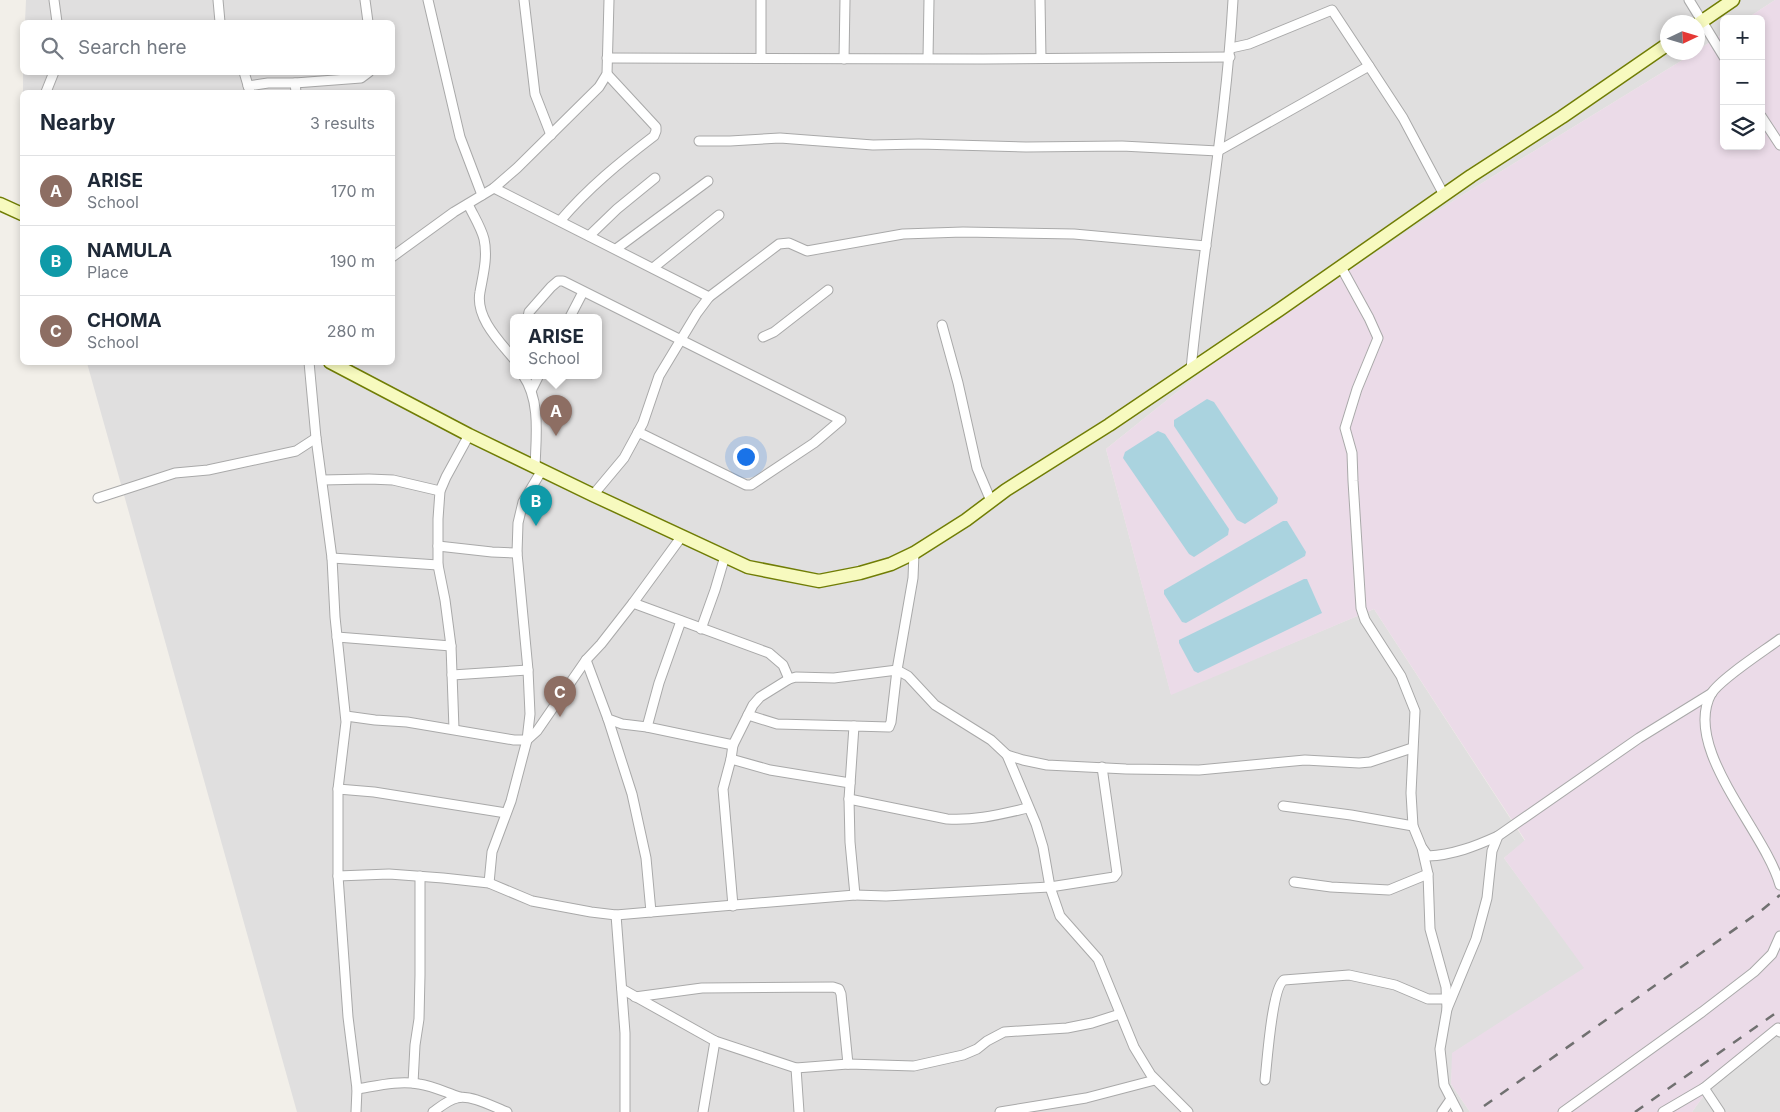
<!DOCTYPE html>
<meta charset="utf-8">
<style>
body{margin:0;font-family:Inter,sans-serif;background:#f6f6f7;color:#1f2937}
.controls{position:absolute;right:15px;top:15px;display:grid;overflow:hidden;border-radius:8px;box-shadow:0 2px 8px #0003}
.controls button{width:45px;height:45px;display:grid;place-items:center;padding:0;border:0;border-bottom:1px solid #e0e1e3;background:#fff;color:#1f2937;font:25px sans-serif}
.compass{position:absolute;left:1660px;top:15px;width:45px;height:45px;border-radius:50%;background:#fff;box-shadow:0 2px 8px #0003;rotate:86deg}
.you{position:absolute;left:745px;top:456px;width:18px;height:18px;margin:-12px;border:4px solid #fff;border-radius:50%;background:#1a73e8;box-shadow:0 0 0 8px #1a73e833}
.badge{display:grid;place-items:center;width:32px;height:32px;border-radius:50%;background:#d40000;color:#fff;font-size:16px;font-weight:700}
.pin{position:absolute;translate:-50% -41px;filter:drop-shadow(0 1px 2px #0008)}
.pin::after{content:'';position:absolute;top:26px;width:18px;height:15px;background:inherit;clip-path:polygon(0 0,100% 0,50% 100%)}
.popup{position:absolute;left:510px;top:314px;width:92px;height:65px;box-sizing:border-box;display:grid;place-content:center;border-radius:8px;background:#fff;filter:drop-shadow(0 1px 4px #0005);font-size:16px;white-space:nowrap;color:#747a83}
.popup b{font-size:19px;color:#1f2937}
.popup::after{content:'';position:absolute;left:50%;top:100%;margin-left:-10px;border:10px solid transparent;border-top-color:#fff}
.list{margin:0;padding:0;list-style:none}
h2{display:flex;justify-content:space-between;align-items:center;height:65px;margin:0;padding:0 20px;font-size:21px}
h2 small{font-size:16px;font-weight:400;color:#747a83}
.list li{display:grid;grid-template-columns:32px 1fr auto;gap:15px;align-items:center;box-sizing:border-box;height:70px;padding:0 20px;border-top:1px solid #e0e1e3}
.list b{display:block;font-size:19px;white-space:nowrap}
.list p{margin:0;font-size:16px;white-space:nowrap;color:#747a83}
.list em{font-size:16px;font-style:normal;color:#747a83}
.icon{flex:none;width:28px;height:28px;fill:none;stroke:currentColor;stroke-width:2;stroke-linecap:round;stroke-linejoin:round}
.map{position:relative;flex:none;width:1780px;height:1112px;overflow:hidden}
.search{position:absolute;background:#fff;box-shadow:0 2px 8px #0003;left:20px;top:20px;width:375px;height:55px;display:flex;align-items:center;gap:12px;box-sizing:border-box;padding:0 18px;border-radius:8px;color:#747a83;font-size:19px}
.panel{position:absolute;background:#fff;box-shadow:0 2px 8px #0003;left:20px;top:90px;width:375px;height:275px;border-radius:8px}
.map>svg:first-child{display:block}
.residential{fill:#e0dfdf;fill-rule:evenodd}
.industrial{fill:#ebdbe8}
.water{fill:#aad3df}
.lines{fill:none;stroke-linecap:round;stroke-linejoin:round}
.street-casing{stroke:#a9a9a9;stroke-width:11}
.secondary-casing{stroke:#707d05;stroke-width:15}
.street{stroke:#fff;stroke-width:9}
.secondary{stroke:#f7fabf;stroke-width:12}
.rail{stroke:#707070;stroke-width:2.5;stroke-dasharray:10 10;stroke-linecap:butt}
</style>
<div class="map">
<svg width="1780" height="1112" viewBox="0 0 1780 1112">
<rect width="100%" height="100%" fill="#f2efe9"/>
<!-- residential -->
<g class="residential">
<path d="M 26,0 L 1775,0 L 1746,19 L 1724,19 L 1724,33 L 1698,50 L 1698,22 L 1668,22 L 1668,52 L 1694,53 L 1456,199 L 1331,283 L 1207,368 L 1106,449 L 1171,694 L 1374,609 L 1525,841 L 1504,858 L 1585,968 L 1453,1053 L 1451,1084 L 1470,1112 L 297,1112 L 87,363 L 392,362 L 392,92 L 23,92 L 23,73 L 392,72 L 392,22 L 25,22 ZM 514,317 L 598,317 L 598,375 L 514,375 Z"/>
<path d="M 1780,1026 L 1780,1112 L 1692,1112 L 1720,1073 Z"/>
</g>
<!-- industrial -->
<path class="industrial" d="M 1775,0 L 1780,0 L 1780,1026 L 1720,1073 L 1692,1112 L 1470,1112 L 1451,1084 L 1452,1053 L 1584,968 L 1504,858 L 1525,840 L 1374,609 L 1171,695 L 1106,449 L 1207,368 L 1331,283 L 1456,199 L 1694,53 L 1698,52 L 1698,50 L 1724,33 L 1724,146 L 1761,146 L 1761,19 L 1746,19 Z"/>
<!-- water -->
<g class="water">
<path d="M 1207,399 L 1214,402 L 1278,498 L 1277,503 L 1245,524 L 1237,520 L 1174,426 L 1174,420 Z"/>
<path d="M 1158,431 L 1165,434 L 1229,529 L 1228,535 L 1194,557 L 1189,554 L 1123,458 L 1125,452 Z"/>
<path d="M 1283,521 L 1287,521 L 1306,552 L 1305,556 L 1186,623 L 1182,622 L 1164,594 L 1164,590 Z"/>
<path d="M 1304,579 L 1307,579 L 1322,613 L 1198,673 L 1194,671 L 1179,643 L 1179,640 Z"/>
</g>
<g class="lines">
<!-- street casing -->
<g class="street-casing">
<g id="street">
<path d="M 54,0 L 57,22"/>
<path d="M 218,0 L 220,22"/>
<path d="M 365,0 L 368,22"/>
<path d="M 428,0 L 460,137 L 482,195"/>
<path d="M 524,0 L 535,94 L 551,135"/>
<path d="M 1040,0 L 1041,58"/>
<path d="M 1689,0 L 1724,57"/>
<path d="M 1231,48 L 1249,44 L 1332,10 L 1369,66"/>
<path d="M 607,58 L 983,59 L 1230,57"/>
<path d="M 761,58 L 761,0"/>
<path d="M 928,58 L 929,0"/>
<path d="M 844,59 L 845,0"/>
<path d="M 244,72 L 250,92"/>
<path d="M 295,83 L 361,78 L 369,72"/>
<path d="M 248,86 L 268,83 L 295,83 L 296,92"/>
<path d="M 46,92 L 54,72"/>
<path d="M 1761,116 L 1780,145"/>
<path d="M 699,141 L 730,141 L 780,138 L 873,145 L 919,144 L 1026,147 L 1122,146 L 1218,151 L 1369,66 L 1403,118 L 1444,195"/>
<path d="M 494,188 L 709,297"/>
<path d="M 468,204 C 473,215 481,227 484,239 C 488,257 483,275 480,292 C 475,317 499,341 514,359"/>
<path d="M 560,221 C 588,188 620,162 654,136 L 656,131 L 656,127 L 607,74"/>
<path d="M 589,236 L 617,209 L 655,178"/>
<path d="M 616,249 L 708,181"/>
<path d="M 392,257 L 454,212 L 494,188 L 517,168 L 599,87 L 607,74 L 609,0"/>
<path d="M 1341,267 L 1369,318 L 1378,338 L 1357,389 L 1345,428 L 1352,453 L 1353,481 L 1361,608 L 1365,620 L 1401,676 L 1415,711 L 1411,793 L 1413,826 L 1422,848 L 1428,874 L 1430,929 L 1446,987 L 1447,1009"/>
<path d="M 653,268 L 719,215"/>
<path d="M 528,317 L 529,312 L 551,287 L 558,281 L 563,281 L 841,420 L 814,443 L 751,485 L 746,485 L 638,432"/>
<path d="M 570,317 L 583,292"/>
<path d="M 942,325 L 958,383 L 977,468 L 991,501"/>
<path d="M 763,337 L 774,332 L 828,290"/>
<path d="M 309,362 L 316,438 L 332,558 L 335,617 L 346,722 L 338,789 L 338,876 L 348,1017 L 357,1089 L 356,1112"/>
<path d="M 1191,369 C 1203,246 1226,124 1233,0"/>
<path d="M 523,375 C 541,401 536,437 535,467"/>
<path d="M 532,389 L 539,375"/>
<path d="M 322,480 L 369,479 L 393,480 L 440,491"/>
<path d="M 593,495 L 624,458 L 643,423 L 659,376 L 697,313 L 709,297 L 779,244 L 789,243 L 807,251 L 903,234 L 963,232 L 1074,234 L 1206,246"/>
<path d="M 98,498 L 175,473 L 208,470 L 296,451 L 316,438"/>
<path d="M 438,546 L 492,552 L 517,553"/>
<path d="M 332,558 L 438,565"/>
<path d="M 633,603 L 769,653 L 783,665 L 789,679"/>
<path d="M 701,629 L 715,590 L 725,556"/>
<path d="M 337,637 L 451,646"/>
<path d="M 1780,639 C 1764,651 1720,679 1711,694 C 1682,749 1765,831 1780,885"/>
<path d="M 586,660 L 608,719 L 622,724 L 647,727 L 733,745 L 753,705 L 760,697 L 789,679 L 796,677 L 834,678 L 897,670 L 908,676 L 935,705 L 991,740 L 1007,755 L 1036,824 L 1043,847 L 1050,887 L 1060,916 L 1098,959 L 1134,1047 L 1151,1075 L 1188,1112"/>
<path d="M 452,675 L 528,670"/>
<path d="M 748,715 L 777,724 L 854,726"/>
<path d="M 346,716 L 375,720 L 407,722 L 514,740 L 527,740 L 537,731 L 586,660 L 601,644 L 633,603 L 682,536"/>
<path d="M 647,727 L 659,683 L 681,621"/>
<path d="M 454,729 L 451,646 L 445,600 L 438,565 L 438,519 L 440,491 L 446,477 L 469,435"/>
<path d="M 733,745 L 731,759 L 723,789 L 733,906"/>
<path d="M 1007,755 L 1023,760 L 1047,765 L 1126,769 L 1199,770 L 1305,760 L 1359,763 L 1370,762 L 1412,748"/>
<path d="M 731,759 L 770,770 L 850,783"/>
<path d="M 338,789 L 374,792 L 506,813"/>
<path d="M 849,799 L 947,819 C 975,821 1001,814 1028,808"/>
<path d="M 1283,806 L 1351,815 L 1413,826"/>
<path d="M 1423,849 L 1428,856 C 1453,855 1476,846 1498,836"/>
<path d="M 338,876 L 389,874 L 443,878 L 489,883 L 532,901 L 591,912 L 616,915 L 651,912 L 646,858 L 632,794 L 608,719"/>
<path d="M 1294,882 L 1331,887 L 1389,890 L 1428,874"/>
<path d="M 489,883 L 492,852 L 511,801 L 527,740 L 530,714 L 528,670 L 517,553 L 518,523 L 523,502 L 542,470"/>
<path d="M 855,895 L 886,896 L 1050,887 L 1114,877 L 1117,873 L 1102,767"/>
<path d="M 651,912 L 855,895 L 850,842 L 849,799 L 854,726 L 889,727 L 891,722 L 897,670 L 913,578 L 914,553"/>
<path d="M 616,915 L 625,1033 L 625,1112"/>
<path d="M 622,989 L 715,1041 L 796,1068 L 848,1064 L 914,1066 L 963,1055 L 977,1049 L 987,1041 L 1004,1032 L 1067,1028 L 1092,1023 L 1120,1014"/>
<path d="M 635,997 L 702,988 L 833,987 L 839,989 L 841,994 L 848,1064"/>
<path d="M 796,1068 L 799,1112"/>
<path d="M 1265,1080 C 1267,1063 1272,987 1284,980 L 1349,975 L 1395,985 L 1428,999 L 1446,999"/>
<path d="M 413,1083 L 415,1045 L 419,1019 L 420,975 L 420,876"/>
<path d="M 1704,1088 L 1720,1112"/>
<path d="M 357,1089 C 376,1086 399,1080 419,1084 C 433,1086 447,1093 460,1097"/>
<path d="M 433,1112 C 440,1107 448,1100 457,1098 C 470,1094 494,1107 507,1112"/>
<path d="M 703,1112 L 715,1041"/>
<path d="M 1000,1112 L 1086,1098 L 1155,1080"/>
<path d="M 1442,1112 L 1451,1099"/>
<path d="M 1458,1112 L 1444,1085 L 1440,1049 L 1447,1009 L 1476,939 L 1487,898 L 1492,851 L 1498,836 L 1639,738 L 1712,693"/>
<path d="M 1563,1112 L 1702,1012 L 1754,972 L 1772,954 L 1780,936"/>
<path d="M 1663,1112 L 1704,1088 L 1778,1028 L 1780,1032"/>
</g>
</g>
<!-- secondary casing -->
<g class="secondary-casing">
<g id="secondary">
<path d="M 1698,24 L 1733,0"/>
<path d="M 0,204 L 22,214"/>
<path d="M 330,362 L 469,435 L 593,495 L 748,567 L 819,581 L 860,573 L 891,564 L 914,553 L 966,520 L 1006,490 L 1109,425 L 1279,310 L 1471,176 L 1562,117 L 1668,44"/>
</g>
</g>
<!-- street -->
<use href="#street" class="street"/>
<!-- secondary -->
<use href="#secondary" class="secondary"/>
<!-- rail -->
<g class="rail">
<path d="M 1484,1106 L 1762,910 L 1780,895"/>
<path d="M 1635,1112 L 1780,1010"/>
</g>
</g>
</svg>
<div class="controls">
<button>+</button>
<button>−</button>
<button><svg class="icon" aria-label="layers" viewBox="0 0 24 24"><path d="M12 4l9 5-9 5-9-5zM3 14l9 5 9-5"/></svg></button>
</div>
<svg class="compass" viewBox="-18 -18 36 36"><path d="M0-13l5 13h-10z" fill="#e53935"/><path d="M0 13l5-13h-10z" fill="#747a83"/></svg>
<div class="you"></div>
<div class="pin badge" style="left:556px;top:436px;background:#8d6e63">A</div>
<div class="popup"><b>ARISE</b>School</div>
<div class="pin badge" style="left:536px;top:526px;background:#0f9aa8">B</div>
<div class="pin badge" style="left:560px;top:717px;background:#8d6e63">C</div>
<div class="search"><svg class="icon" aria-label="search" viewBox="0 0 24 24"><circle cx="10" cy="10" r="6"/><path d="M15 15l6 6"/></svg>Search here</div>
<section class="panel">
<h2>Nearby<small>3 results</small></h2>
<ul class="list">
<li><span class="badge" style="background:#8d6e63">A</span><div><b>ARISE</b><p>School</p></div><em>170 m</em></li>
<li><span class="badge" style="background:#0f9aa8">B</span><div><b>NAMULA</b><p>Place</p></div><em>190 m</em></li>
<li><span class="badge" style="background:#8d6e63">C</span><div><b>CHOMA</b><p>School</p></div><em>280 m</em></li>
</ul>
</section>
</div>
